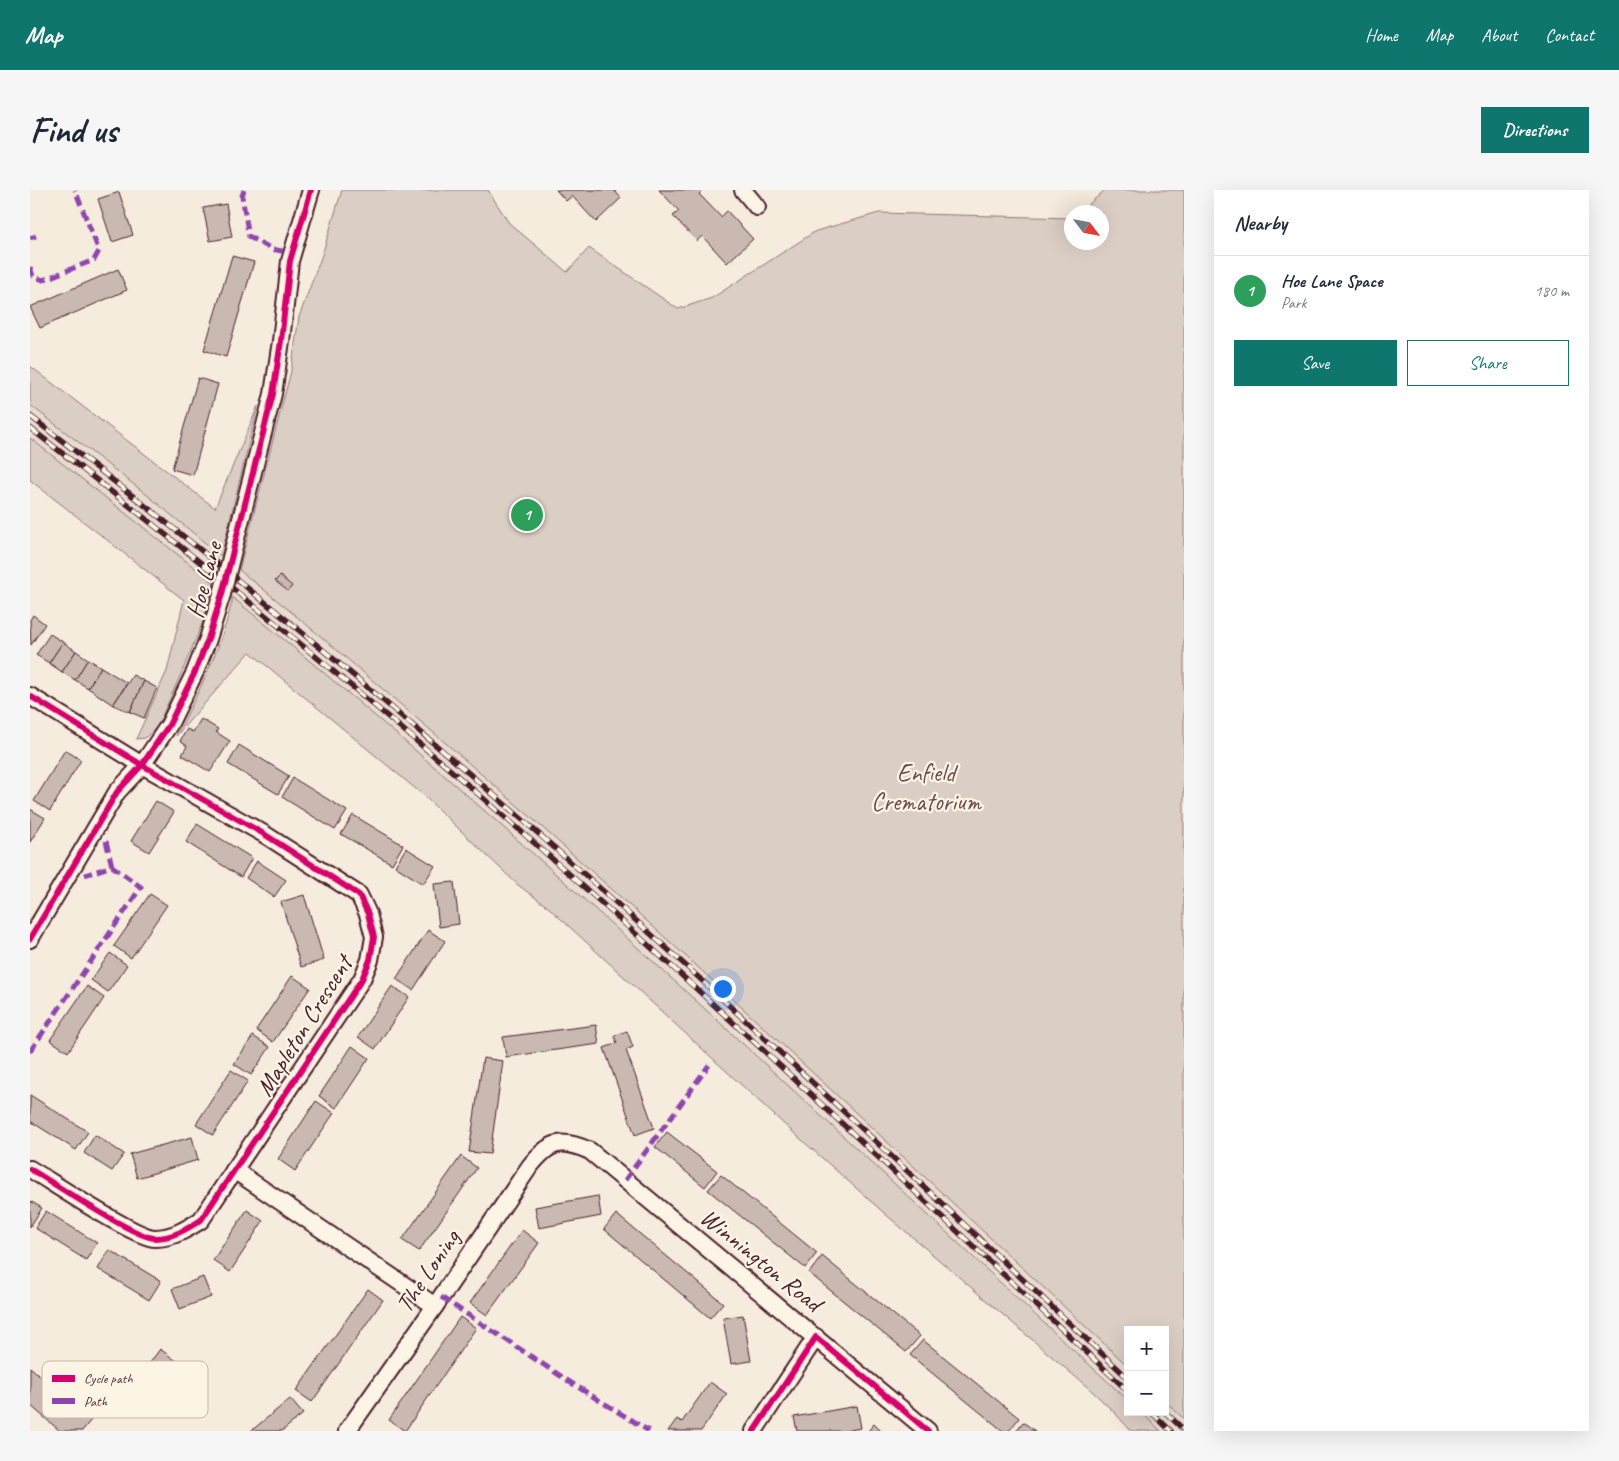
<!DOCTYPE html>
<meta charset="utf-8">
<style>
body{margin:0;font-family:Caveat,sans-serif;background:#f6f6f7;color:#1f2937}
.controls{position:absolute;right:15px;bottom:15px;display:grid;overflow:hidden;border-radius:0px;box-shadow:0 5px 20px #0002}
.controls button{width:45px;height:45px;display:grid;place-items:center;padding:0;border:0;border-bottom:1px solid #e0e1e3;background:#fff;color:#1f2937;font:25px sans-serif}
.compass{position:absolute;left:1034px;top:15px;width:45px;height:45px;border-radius:50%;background:#fff;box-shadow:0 5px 20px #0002;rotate:122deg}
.you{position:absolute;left:692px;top:798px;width:18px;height:18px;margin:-12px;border:4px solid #fff;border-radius:50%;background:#1a73e8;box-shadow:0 0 0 8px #1a73e833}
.badge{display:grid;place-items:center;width:32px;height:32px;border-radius:50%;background:#0f766e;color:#fff;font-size:16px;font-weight:700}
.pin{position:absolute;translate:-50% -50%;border:2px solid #fff;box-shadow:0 1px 5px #0006}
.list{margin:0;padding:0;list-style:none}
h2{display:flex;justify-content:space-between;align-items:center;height:65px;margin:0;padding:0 20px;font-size:21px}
h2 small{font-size:16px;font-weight:400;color:#747a83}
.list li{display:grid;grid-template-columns:32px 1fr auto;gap:15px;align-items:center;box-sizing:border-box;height:70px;padding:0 20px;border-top:1px solid #e0e1e3}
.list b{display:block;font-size:19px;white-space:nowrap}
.list p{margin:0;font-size:16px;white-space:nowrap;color:#747a83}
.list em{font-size:16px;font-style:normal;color:#747a83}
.actions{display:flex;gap:10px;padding:15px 20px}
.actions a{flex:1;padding:11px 0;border:1px solid #0f766e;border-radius:0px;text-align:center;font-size:18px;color:#0f766e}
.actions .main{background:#0f766e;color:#fff}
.map{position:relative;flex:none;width:1154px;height:1241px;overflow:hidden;border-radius:0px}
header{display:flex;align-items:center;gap:30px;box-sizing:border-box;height:70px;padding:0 25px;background:#0f766e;color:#fff}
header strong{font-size:24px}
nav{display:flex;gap:28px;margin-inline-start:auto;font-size:18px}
.intro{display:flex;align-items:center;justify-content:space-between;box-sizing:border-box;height:120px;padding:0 30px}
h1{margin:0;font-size:35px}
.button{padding:12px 22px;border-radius:0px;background:#0f766e;color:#fff;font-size:18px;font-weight:700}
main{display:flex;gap:30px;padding:0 30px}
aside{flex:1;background:#fff;border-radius:0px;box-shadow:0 5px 20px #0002}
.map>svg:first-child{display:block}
.built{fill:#e8ddd0}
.green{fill:#dbcec4;stroke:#927678}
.building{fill:#cab9b1;stroke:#4a1f2b}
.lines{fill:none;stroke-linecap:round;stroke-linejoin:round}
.street-casing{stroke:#4a1f2b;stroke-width:20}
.street{stroke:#fcf5e5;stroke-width:16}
.rail-casing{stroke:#4a1f2b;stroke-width:5.5}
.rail{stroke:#fcf5e5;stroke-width:4;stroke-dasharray:11;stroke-linecap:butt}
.street-bridge-casing{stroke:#4a1f2b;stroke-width:20;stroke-linecap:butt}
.street-bridge{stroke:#fcf5e5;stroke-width:16}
.quiet{stroke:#8e44ad;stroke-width:5;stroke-dasharray:10 5;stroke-linecap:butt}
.cycleway-casing{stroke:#fcf5e5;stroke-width:9}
.cycleway{stroke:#d6006c;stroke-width:6}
.labels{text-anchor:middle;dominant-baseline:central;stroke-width:4.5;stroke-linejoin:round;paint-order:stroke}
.street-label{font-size:25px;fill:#4a1f2b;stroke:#fcf5e5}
.park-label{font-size:25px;fill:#6e4b51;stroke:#fcf5e5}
.key{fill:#fcf5e5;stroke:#c7b5ad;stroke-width:1}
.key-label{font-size:14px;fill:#4a1f2b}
</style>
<header>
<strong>Map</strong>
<nav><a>Home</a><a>Map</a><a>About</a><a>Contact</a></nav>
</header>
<div class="intro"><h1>Find us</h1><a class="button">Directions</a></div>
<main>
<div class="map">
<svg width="1154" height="1241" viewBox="0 0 1154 1241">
<rect width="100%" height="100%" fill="#f5ecde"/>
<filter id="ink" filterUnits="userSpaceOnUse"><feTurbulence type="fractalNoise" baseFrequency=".02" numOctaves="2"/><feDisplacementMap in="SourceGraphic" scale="10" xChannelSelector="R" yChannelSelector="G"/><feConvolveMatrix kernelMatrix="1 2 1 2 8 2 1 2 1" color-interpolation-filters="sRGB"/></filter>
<g filter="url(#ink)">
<!-- built -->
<g class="built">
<path d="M 0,215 L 111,300 L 177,355 L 251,413 L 484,611 L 554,673 L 780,879 L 1098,1176 L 1098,1210 L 716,856 L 484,647 L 343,525 L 223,425 L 0,248 Z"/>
<path d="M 1135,1211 L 1154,1229 L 1154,1241 L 1131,1241 L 1111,1222 L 1135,1222 Z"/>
</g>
<!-- green -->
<g class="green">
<path d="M 312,0 L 458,0 L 479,33 L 537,82 L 559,58 L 648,119 L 682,108 L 786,41 L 849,23 L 1041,28 L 1042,52 L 1072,52 L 1072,22 L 1050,22 L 1075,0 L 1154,0 L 1154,1229 L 1135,1211 L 1135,1140 L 1098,1140 L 1098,1176 C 870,965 646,751 411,549 C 344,492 278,434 209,380 L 261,181 L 269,127 L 293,62 Z"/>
<path d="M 0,176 L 185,318 L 228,216 L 191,366 L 111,300 L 0,215 Z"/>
<path d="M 0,248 L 184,393 L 172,434 L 152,482 L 127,537 L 115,548 L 106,549 L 137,481 L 154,410 L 0,290 Z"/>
<path d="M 202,407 C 428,590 641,787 854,984 C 935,1059 1016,1136 1098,1210 L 1098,1222 L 1111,1222 L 1131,1241 L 1101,1241 L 1085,1223 L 1062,1201 L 853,1022 L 756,936 L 518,717 L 488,695 L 392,604 L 220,462 L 146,546 C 169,502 190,460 202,412 Z"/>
</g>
<!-- building -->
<g class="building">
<path d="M 526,0 L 584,0 L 591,8 L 566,32 L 542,6 L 536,11 Z"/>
<path d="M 629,0 L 673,0 L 669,4 L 691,27 L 697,21 L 723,49 L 697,73 L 672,46 L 667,51 L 643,26 L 649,21 Z"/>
<path d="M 89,2 L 103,45 L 82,52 L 68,9 Z"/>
<path d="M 196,14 L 202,47 L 180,51 L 173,18 Z"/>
<path d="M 202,66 L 224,72 L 196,167 L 174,160 Z"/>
<path d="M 88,79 L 97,100 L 10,138 L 0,117 Z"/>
<path d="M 168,188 L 188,194 L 163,285 L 142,279 Z"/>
<path d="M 250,386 L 262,396 L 258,401 L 245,391 Z"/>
<path d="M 3,425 L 15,434 L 1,455 L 0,430 Z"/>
<path d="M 20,444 L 33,452 L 19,473 L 6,465 Z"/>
<path d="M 33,452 L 46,461 L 32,482 L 19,473 Z"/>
<path d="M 46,461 L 58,469 L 45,490 L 32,482 Z"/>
<path d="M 58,469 L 71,477 L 58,498 L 45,490 Z"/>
<path d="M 71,477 L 97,493 L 83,515 L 58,498 Z"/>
<path d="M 103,485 L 114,491 L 100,522 L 83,515 Z"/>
<path d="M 114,491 L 127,498 L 114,528 L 100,522 Z"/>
<path d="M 171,529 L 188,539 L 186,542 L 200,551 L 180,582 L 152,565 L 157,556 L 150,551 L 157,539 L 163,542 Z"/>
<path d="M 209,555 L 259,586 L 248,604 L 198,574 Z"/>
<path d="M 35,560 L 51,570 L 20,621 L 4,611 Z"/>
<path d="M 263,588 L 317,621 L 305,640 L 252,607 Z"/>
<path d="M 126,611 L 144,622 L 119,662 L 101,651 Z"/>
<path d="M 0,619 L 15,628 L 0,652 Z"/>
<path d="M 323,625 L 373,655 L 362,674 L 311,644 Z"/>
<path d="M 167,634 L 222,668 L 211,687 L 156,652 Z"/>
<path d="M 376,658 L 405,676 L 393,694 L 365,676 Z"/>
<path d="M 227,671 L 256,690 L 244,707 L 216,688 Z"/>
<path d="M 424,692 L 429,734 L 409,737 L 404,694 Z"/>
<path d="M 120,704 L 137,715 L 101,768 L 84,756 Z"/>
<path d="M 274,705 L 294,770 L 271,777 L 251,712 Z"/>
<path d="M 398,740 L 415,751 L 383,800 L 366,789 Z"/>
<path d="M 80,763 L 97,775 L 78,802 L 61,790 Z"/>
<path d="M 262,786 L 280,798 L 243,852 L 226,840 Z"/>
<path d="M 57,796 L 74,808 L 38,862 L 20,850 Z"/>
<path d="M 362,796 L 379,807 L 345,859 L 328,847 Z"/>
<path d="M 566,835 L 569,854 L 476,867 L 473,847 Z"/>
<path d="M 597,841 L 603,857 L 596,860 L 624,938 L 605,945 L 574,858 L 587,853 L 584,846 Z"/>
<path d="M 223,846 L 240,857 L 221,885 L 204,874 Z"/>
<path d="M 322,856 L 339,868 L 306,918 L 289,906 Z"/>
<path d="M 453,868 L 473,871 L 460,964 L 439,962 Z"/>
<path d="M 201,880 L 218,891 L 183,945 L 166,934 Z"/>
<path d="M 0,905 L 58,942 L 46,960 L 0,931 Z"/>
<path d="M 286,911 L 304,923 L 265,981 L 248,969 Z"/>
<path d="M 637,942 L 687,981 L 675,997 L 625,957 Z"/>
<path d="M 65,945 L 94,964 L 82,981 L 54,963 Z"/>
<path d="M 162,947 L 168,970 L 107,988 L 100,964 Z"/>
<path d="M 431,966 L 447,978 L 389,1061 L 372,1050 Z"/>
<path d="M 691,985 L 787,1063 L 775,1078 L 678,1000 Z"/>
<path d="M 568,1006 L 571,1026 L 509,1038 L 505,1017 Z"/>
<path d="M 0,1011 L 12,1018 L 0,1037 Z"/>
<path d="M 217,1020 L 233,1031 L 200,1082 L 183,1070 Z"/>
<path d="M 16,1021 L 67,1053 L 56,1070 L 5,1038 Z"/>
<path d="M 586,1024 L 693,1113 L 680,1128 L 574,1039 Z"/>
<path d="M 492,1040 L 509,1053 L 457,1125 L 440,1113 Z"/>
<path d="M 79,1060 L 131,1091 L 119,1110 L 68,1079 Z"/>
<path d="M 792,1066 L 890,1146 L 876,1162 L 779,1083 Z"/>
<path d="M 173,1087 L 181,1107 L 150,1119 L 142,1099 Z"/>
<path d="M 338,1099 L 353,1110 L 282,1212 L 266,1201 Z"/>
<path d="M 713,1125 L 721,1171 L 701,1174 L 693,1128 Z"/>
<path d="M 430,1127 L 446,1138 L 375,1241 L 359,1230 Z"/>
<path d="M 893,1150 L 989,1228 L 979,1241 L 973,1241 L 880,1165 Z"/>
<path d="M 130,1159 L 160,1181 L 144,1203 L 114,1181 Z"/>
<path d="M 0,1177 L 61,1230 L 52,1241 L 30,1241 L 0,1215 Z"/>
<path d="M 680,1192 L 697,1204 L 671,1241 L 638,1241 L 647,1229 L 652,1232 Z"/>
<path d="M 260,1209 L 273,1224 L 252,1241 L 221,1241 Z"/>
<path d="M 827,1216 L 831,1238 L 815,1241 L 767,1241 L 764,1227 Z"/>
<path d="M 993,1232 L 1005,1241 L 986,1241 Z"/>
<path d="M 844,1234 L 851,1241 L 838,1241 Z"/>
</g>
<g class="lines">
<!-- street casing -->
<g class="street-casing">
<g id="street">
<path d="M 713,0 L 727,17"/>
<path d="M 201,368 L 243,204 L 251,151 L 260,71 L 281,0"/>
<path d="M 0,506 L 112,575 L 234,644 L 329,705 L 338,724 L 344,747 L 340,770 L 332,789 L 171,1030 C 157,1039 143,1048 125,1048 C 105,1048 22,992 0,979"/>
<path d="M 0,749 L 87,602 L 112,575 L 139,535 L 165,482 L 178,449 L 192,404"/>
<path d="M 204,980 L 405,1116"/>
<path d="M 317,1241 L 405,1116 L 500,976 C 520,951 531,948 560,961 L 898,1241"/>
<path d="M 724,1241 L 786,1147"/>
</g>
</g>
<!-- street -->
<use href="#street" class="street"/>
<!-- rail casing -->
<g class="rail-casing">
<g id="rail">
<path d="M 0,226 C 175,360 344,500 510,645 C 710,821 903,1006 1098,1188"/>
<path d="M 0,238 C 174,373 345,512 510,658 C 710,835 903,1019 1098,1201"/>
<path d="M 1121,1222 L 1141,1241"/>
<path d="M 1135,1222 L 1154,1240"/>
</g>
</g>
<!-- rail -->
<use href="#rail" class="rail"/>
<!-- street-bridge casing -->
<g class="street-bridge-casing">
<path id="street-bridge" d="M 192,404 L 201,368"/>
</g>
<!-- street-bridge -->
<use href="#street-bridge" class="street-bridge"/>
<!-- quiet -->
<g class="quiet">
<path d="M 214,0 L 212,6 L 219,47 L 242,59 L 262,63"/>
<path d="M 0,48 L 6,46"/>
<path d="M 0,77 L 3,86 L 13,90 L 64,70 L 69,61 L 45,0"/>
<path d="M 76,651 L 82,676"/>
<path d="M 0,859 L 1,860 L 111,697 L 82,676 L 55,685"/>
<path d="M 595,990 L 679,875"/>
<path d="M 411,1107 L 546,1196 L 619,1241"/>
</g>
<!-- cycleway casing -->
<g class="cycleway-casing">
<g id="cycleway">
<path d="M 0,506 L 112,575 L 234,644 L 329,705 L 338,724 L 344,747 L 340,770 L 332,789 L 171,1030 C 157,1039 143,1048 125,1048 C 105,1048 22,992 0,979"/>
<path d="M 0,749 L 87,602 L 112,575 L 139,535 L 165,482 L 178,449 L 192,404 L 243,204 L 251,151 L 260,71 L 281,0"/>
<path d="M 724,1241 L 786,1147 L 898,1241"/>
</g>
</g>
<!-- cycleway -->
<use href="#cycleway" class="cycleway"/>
</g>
</g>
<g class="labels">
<!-- street labels -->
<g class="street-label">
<text transform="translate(174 390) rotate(-75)">Hoe Lane</text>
<text transform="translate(274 836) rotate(-58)">Mapleton Crescent</text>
<text transform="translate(731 1070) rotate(39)">Winnington Road</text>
<text transform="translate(398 1081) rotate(-56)">The Loning</text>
</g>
<!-- park labels -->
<g class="park-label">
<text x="896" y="583">Enfield<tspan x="896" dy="29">Crematorium</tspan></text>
</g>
</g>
<!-- legend -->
<rect x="12" y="1171" width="166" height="57" rx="8" class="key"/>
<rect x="22" y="1185" width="23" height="7" fill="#d6006c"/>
<rect x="22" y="1208" width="23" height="6" fill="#8e44ad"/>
<g class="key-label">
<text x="54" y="1193">Cycle path</text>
<text x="54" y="1216">Path</text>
</g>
</svg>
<div class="controls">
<button>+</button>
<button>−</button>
</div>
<svg class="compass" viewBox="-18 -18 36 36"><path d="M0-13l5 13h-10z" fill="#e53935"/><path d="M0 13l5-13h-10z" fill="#747a83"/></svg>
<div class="you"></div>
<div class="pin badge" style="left:497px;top:325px;background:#2e9e5b">1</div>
</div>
<aside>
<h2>Nearby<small></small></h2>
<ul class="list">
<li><span class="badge" style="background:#2e9e5b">1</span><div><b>Hoe Lane Space</b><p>Park</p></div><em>180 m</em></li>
</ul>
<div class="actions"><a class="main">Save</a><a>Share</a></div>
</aside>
</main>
